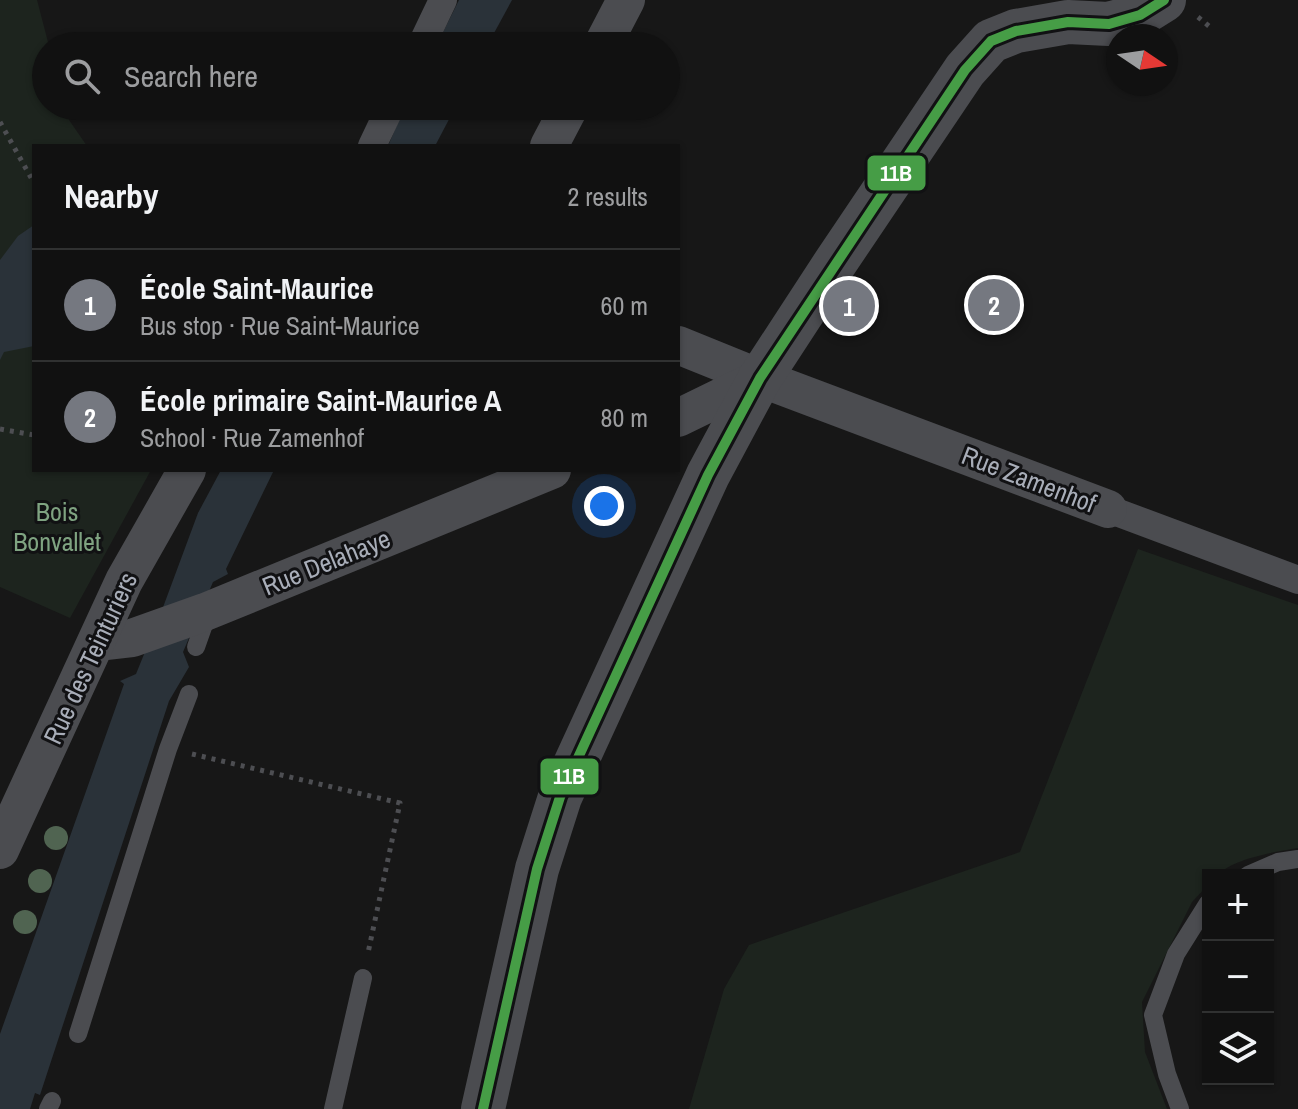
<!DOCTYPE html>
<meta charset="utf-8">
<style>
body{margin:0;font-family:"Archivo Narrow",sans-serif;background:#1e1f1f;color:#f1f3f6}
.controls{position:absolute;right:24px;bottom:24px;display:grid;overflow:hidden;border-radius:0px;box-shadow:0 2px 6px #0004}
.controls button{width:72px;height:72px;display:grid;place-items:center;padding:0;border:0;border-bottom:2px solid #303131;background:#111;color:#f1f3f6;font:40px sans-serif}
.compass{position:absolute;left:1106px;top:24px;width:72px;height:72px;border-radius:50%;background:#111;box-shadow:0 2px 6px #0004;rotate:103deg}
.you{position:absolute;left:604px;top:506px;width:28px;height:28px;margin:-20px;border:6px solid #fff;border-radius:50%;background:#1a73e8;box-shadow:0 0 0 12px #1a73e833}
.badge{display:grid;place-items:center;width:52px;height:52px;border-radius:50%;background:#757880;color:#fff;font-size:26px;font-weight:700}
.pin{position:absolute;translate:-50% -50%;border:4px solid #fff;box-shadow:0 2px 8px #0006}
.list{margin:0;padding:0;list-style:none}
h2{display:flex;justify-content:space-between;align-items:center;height:104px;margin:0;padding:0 32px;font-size:34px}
h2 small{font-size:26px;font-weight:400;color:#9c9d9f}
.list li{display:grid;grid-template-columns:52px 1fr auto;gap:24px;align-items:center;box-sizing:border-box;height:112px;padding:0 32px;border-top:2px solid #303131}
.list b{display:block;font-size:30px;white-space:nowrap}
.list p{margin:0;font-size:26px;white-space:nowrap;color:#9c9d9f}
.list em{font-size:26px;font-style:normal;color:#9c9d9f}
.icon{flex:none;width:44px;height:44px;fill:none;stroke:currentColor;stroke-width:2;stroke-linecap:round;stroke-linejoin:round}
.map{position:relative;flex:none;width:1298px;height:1109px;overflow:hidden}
.search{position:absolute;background:#111;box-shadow:0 2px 6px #0004;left:32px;top:32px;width:648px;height:88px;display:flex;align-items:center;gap:20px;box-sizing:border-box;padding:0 28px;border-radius:44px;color:#9c9d9f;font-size:30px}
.panel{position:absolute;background:#111;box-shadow:0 2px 6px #0004;left:32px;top:144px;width:648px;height:328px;border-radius:0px}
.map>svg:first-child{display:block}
.green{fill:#1d241e}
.water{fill:#2a3239}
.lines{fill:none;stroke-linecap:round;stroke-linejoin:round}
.path{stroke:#4d4e52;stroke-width:5;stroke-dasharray:4 6;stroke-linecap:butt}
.service{stroke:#4b4c50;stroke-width:18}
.pedestrian{stroke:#4b4c50;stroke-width:28}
.minor{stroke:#4b4c50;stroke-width:38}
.tertiary{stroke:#4b4c50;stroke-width:44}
.bus-1-casing{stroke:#111113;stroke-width:16}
.bus-1{stroke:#469d46;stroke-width:10}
.tree{fill:#506451}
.labels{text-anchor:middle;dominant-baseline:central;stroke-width:6;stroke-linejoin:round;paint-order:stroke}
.street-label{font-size:26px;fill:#a8adb8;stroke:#111113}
.park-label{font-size:26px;fill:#7fa381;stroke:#111113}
.line-badge{stroke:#111113;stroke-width:3}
.badge-label{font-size:22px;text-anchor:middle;font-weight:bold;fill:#fff}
</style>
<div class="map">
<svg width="1298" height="1109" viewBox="0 0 1298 1109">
<rect width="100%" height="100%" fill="#171717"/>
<!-- green -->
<g class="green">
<path d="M 0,0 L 37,0 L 49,46 L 46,46 L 46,106 L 65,106 L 69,120 L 87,146 L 34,146 L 34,470 L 151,470 L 70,618 L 0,587 Z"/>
<path d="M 1138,549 L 1298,605 L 1298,848 C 1275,852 1234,858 1218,875 L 1208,875 L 1208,885 L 1192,902 L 1142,1002 L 1145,1052 L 1167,1109 L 689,1109 L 724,989 L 749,945 L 1020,852 Z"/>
</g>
<!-- water -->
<g class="water">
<path d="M 459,0 L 512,0 L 487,46 L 436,46 Z"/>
<path d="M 405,106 L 456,106 L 435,146 L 388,146 Z"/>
<path d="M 34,225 L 34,346 L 4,352 L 0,360 L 0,260 L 18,236 Z"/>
<path d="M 221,470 L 274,470 L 226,569 L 228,574 L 213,582 L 183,652 L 189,667 L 169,701 L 40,1095 L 35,1093 L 30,1109 L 0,1109 L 0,1034 L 124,684 L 120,681 L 136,674 L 162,610 L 198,513 Z"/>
</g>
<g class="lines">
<!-- path -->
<g class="path">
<path d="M 1198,17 L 1210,27"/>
<path d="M 0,122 L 34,183"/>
<path d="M 0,429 L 34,435"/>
<path d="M 192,754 L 400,803 L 368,953"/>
</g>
<!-- service -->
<g class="service">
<path d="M 196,647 L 208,613"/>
<path d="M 1248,875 L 1278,862 L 1298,859"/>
<path d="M 78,1034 L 168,749 L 189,694"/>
<path d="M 48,1109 L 52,1101"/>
<path d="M 333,1109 L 363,978"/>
<path d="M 1180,1109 L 1167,1074 L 1153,1015 L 1176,954 L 1208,903"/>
</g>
<!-- pedestrian -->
<g class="pedestrian">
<path d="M 421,46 L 443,0"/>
<path d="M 372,146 L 391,106"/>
<path d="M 1108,509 L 1298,580"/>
</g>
<!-- minor -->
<g class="minor">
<path d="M 602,46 L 626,0"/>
<path d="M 549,146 L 570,106"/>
<path d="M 678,345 L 760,378 L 1108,509"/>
<path d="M 678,418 L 760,378"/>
<path d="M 97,642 L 132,638 L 205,612 L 552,470"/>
<path d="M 0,850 L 124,581 L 187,470"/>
</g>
<!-- tertiary -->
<path class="tertiary" d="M 483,1109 L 537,869 L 560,797 L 708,475 L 760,378 L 835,263 L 965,70 L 991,41 L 1016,31 L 1068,22 L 1109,24 L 1140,15 L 1164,0"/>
<!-- bus-1 casing -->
<g class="bus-1-casing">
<path id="bus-1" d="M 483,1109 L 537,869 L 560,797 L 708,475 L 760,378 L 965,70 L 991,41 L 1016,31 L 1068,22 L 1109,24 L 1140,15 L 1164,0"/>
</g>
<!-- bus-1 -->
<use href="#bus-1" class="bus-1"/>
</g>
<!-- trees -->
<g class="tree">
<circle cx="56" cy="838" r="12"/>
<circle cx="40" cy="881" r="12"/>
<circle cx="25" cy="922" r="12"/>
</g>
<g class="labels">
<!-- street labels -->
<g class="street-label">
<text transform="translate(1029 479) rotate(21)">Rue Zamenhof</text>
<text transform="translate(326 562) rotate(-22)">Rue Delahaye</text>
<text transform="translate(90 658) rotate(-65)">Rue des Teinturiers</text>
</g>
<!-- park labels -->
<g class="park-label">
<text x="57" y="511">Bois<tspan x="57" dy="30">Bonvallet</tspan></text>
</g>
</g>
<g class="line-badge">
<rect x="866" y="154" width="61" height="38" rx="8" fill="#469d46"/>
<rect x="539" y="757" width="61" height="39" rx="8" fill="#469d46"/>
</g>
<g class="badge-label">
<text x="896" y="181">11B</text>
<text x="569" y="784">11B</text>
</g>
</svg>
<div class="controls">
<button>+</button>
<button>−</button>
<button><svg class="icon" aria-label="layers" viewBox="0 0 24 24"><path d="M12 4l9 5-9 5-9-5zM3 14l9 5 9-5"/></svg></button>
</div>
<svg class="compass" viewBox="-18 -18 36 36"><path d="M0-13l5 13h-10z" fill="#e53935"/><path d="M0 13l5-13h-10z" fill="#9c9d9f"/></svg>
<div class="you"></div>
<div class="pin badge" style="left:849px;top:306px">1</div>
<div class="pin badge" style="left:994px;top:305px">2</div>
<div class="search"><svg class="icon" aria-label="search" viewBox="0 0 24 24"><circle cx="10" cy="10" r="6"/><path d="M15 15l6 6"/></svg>Search here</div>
<section class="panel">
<h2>Nearby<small>2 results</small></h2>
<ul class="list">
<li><span class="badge">1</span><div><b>École Saint-Maurice</b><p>Bus stop · Rue Saint-Maurice</p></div><em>60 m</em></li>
<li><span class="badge">2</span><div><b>École primaire Saint-Maurice A</b><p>School · Rue Zamenhof</p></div><em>80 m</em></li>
</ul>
</section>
</div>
